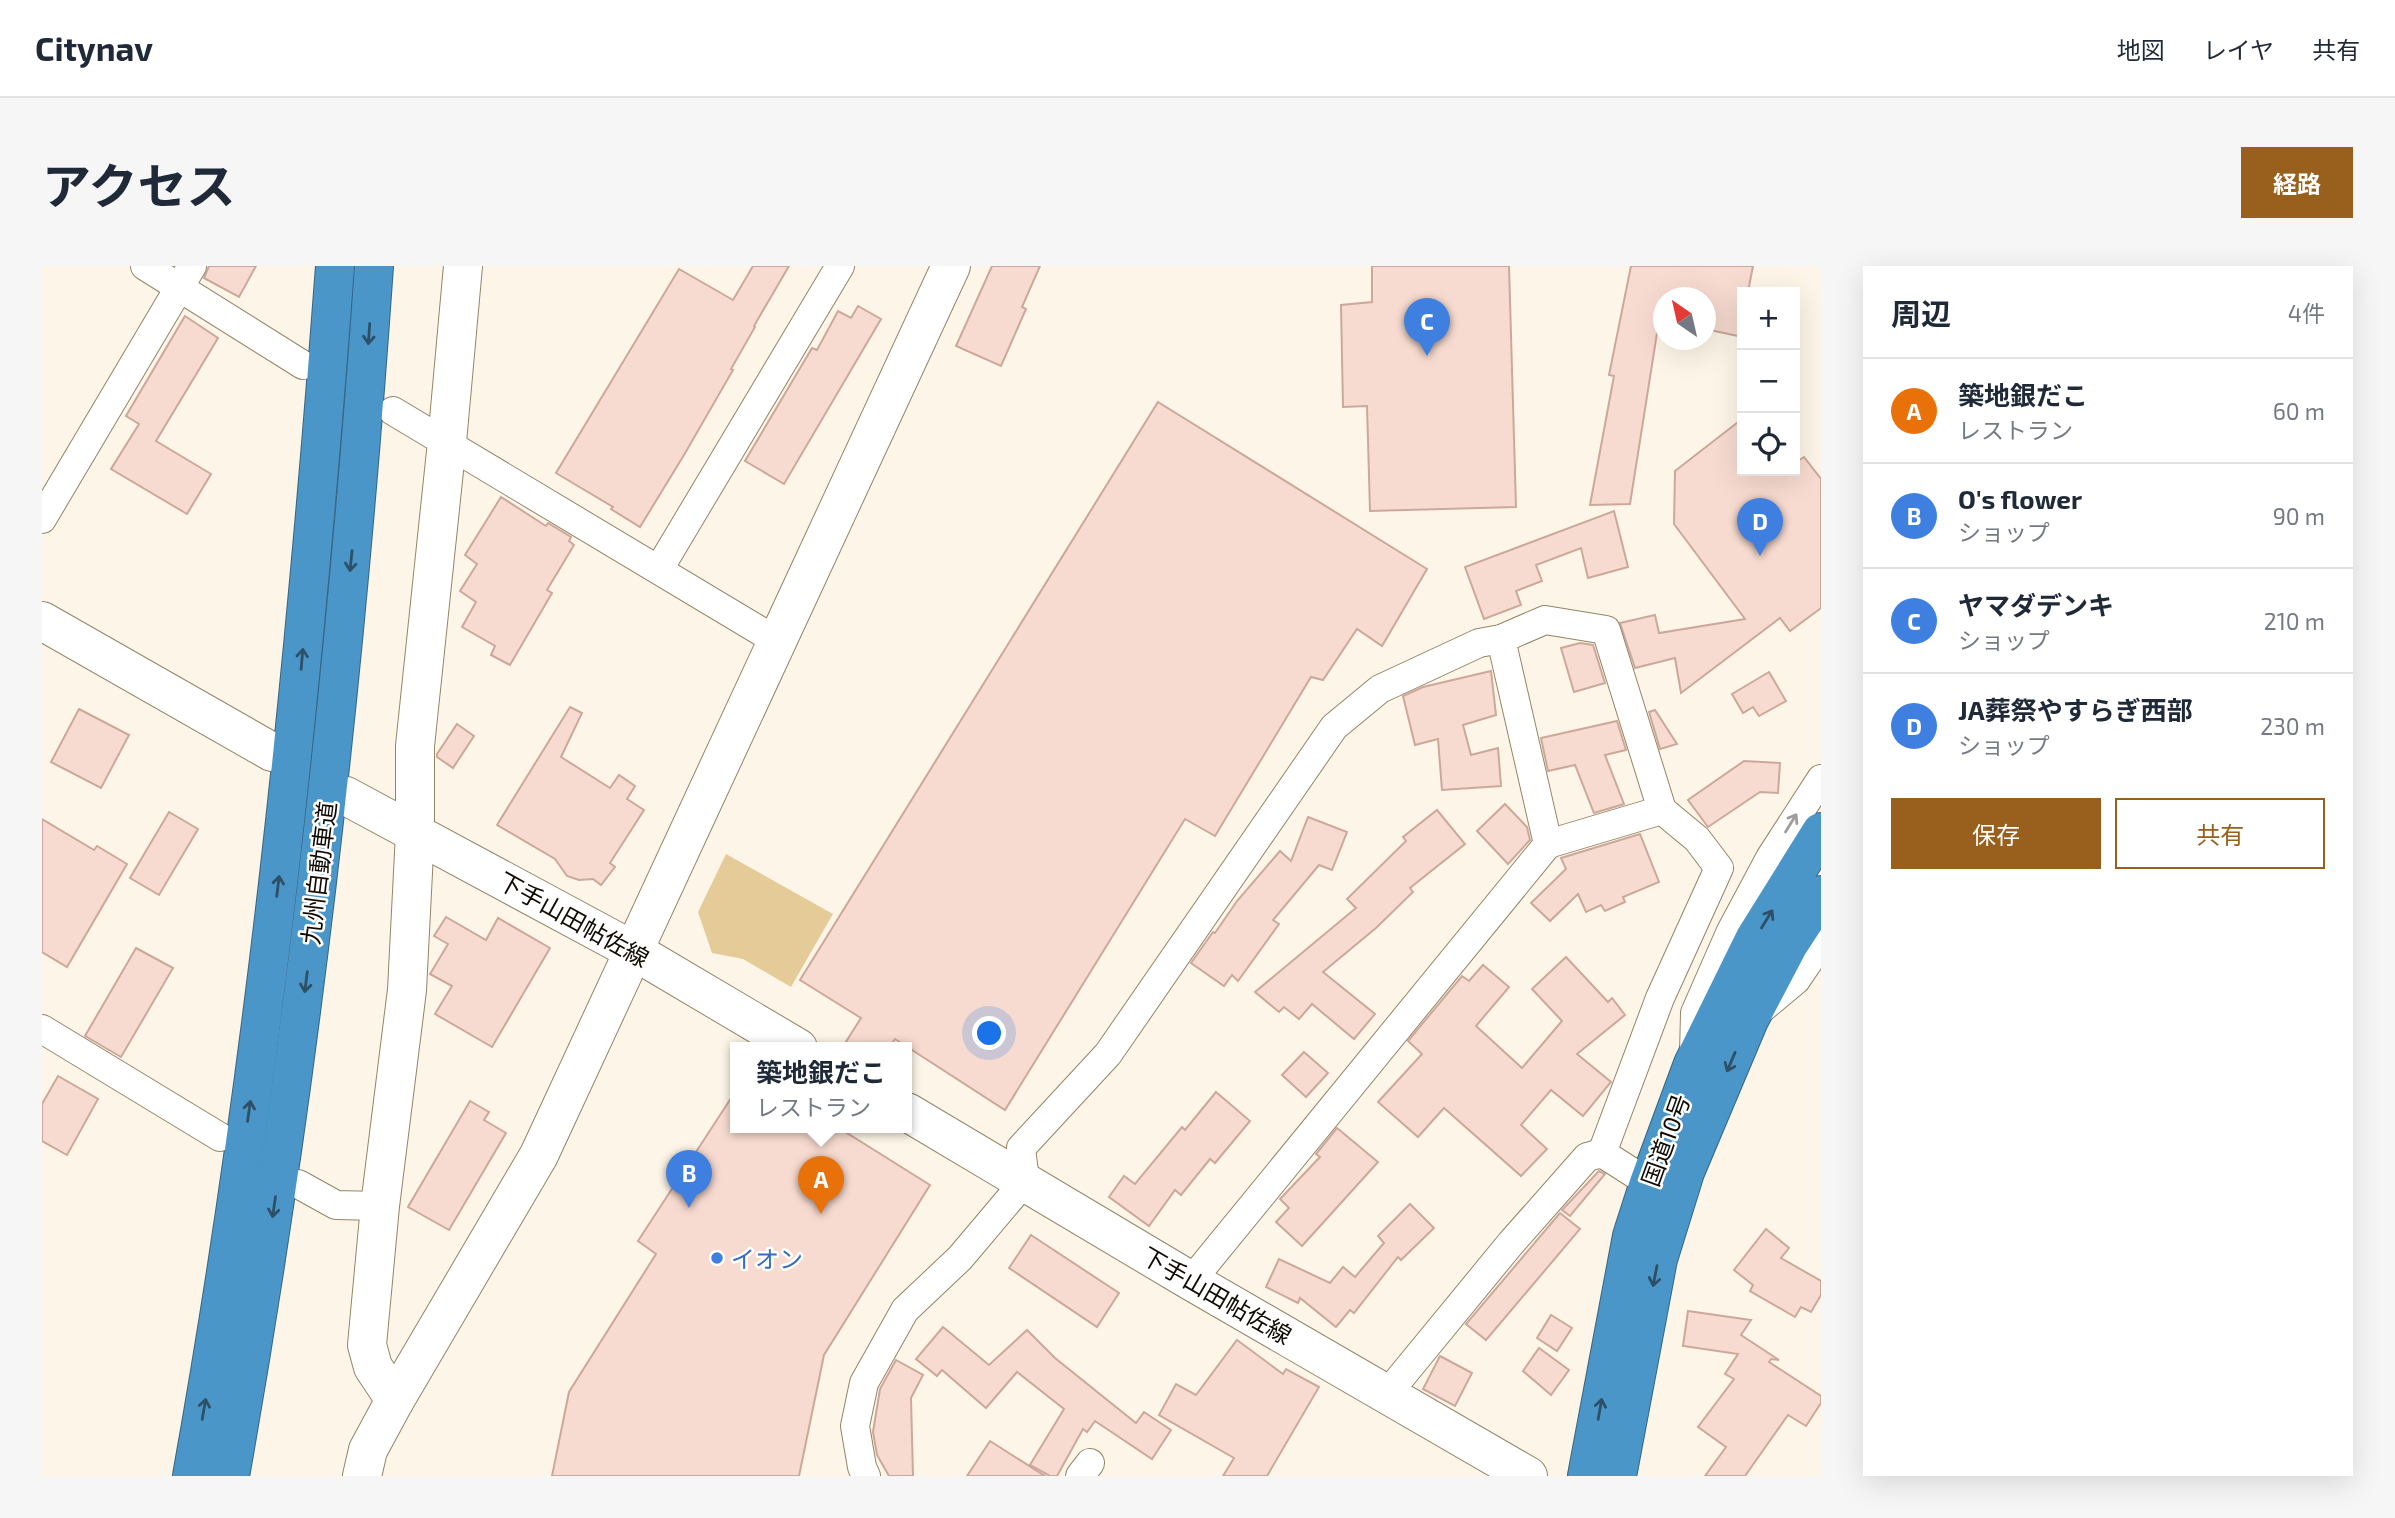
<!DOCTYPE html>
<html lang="ja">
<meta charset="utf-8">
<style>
body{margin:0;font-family:"Exo 2","Noto Sans JP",sans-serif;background:#f6f6f7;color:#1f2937}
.controls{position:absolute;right:21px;top:21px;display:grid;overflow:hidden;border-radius:0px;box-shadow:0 7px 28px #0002}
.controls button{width:63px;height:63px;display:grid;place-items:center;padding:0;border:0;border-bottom:2px solid #e0e1e3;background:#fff;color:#1f2937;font:35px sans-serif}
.compass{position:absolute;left:1611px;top:21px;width:63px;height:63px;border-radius:50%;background:#fff;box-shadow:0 7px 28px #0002;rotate:326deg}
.you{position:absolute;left:948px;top:768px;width:24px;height:24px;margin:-18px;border:5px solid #fff;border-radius:50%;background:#1a73e8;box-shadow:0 0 0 10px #1a73e833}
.badge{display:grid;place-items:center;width:46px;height:46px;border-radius:50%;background:#99601d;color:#fff;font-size:23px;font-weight:700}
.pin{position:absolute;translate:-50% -58px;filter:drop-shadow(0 2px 4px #0008)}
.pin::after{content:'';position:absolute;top:37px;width:24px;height:21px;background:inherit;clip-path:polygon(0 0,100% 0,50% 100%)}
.popup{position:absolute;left:688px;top:776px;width:182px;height:91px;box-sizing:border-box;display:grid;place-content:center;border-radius:0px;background:#fff;filter:drop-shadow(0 2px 5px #0005);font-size:23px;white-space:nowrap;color:#747a83}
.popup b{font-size:26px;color:#1f2937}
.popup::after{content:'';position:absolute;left:50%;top:100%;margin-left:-14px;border:14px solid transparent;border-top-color:#fff}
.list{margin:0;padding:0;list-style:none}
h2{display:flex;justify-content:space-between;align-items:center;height:91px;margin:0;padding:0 28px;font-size:30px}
h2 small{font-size:23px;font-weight:400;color:#747a83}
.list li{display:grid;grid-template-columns:46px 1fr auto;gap:21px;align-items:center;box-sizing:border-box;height:105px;padding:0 28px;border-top:2px solid #e0e1e3}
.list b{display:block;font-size:26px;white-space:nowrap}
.list p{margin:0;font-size:23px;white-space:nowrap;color:#747a83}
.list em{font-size:23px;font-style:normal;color:#747a83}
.actions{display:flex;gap:14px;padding:21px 28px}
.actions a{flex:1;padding:16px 0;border:2px solid #99601d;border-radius:0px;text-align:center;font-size:24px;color:#99601d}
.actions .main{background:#99601d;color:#fff}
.icon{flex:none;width:38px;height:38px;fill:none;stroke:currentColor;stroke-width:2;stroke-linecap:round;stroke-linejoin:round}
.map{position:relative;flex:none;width:1779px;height:1210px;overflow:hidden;border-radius:0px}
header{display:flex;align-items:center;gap:42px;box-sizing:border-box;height:98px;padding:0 35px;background:#fff;border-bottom:2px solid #e0e1e3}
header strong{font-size:33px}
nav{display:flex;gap:38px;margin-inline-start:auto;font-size:24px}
.intro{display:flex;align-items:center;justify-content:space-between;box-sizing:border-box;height:168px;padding:0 42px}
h1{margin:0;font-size:49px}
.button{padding:18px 32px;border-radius:0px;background:#99601d;color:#fff;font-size:24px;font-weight:700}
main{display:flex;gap:42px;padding:0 42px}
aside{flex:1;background:#fff;border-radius:0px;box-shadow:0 7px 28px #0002}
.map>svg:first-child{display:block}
.green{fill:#e5cb98}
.building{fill:#f8dbd0;stroke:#cca89a;stroke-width:2}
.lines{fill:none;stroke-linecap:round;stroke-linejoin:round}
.street-casing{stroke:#948466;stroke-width:30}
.secondary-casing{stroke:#948466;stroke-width:40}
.highway-casing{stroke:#366583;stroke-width:40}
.street{stroke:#fff;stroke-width:28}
.secondary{stroke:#fff;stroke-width:38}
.highway{stroke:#4b96c9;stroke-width:38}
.oneway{stroke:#2e5066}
.oneway2{stroke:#9f9d9a}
.shop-dot{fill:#3f7fe0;stroke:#fff;stroke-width:2.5}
.labels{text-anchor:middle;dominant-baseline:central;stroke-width:5;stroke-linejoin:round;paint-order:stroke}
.street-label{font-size:24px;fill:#100a02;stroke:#fff}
.shop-label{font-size:24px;fill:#366cbe;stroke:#fff;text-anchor:start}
</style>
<header>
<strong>Citynav</strong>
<nav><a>地図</a><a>レイヤ</a><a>共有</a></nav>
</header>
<div class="intro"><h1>アクセス</h1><a class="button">経路</a></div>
<main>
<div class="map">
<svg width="1779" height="1210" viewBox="0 0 1779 1210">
<rect width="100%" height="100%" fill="#fdf6e8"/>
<!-- green -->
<path class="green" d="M 684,588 L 791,648 L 749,721 L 701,693 L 670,687 L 656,646 Z"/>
<!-- building -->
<g class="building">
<path d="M 167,0 L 214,0 L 197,31 L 162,12 Z"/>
<path d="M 711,0 L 747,0 L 712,60 L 713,61 L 689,103 L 691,104 L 642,189 L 598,261 L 569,243 L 571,241 L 514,207 L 637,3 L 691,34 Z"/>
<path d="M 950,0 L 998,0 L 980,41 L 984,43 L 959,100 L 914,80 Z"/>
<path d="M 1330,0 L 1467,0 L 1474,241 L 1328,245 L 1325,140 L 1301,141 L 1299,39 L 1330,36 Z"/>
<path d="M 1589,0 L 1711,0 L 1706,26 L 1700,26 L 1700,52 L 1696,70 L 1663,63 L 1663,32 L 1621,32 L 1621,67 L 1615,67 L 1588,238 L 1548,239 L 1572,110 L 1567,109 Z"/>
<path d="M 816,40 L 839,53 L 742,218 L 703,195 L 770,82 L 775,84 L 796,45 L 809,52 Z"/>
<path d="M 143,50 L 176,72 L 114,175 L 169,208 L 145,248 L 69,203 L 97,158 L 84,150 Z"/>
<path d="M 1116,136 L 1385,303 L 1340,380 L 1315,363 L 1281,414 L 1269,411 L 1173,570 L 1143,553 L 963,844 L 853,773 L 847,782 L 800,782 L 819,752 L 758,714 Z"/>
<path d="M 1700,153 L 1700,205 L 1753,205 L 1753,197 L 1762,191 L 1779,213 L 1779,342 L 1748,365 L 1738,352 L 1639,427 L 1633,392 L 1593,402 L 1578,357 L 1613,349 L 1617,367 L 1703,353 L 1632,258 L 1633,205 Z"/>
<path d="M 459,231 L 504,260 L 506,257 L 529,271 L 527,275 L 532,279 L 505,324 L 510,327 L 468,399 L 449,389 L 453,380 L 420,361 L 434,336 L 418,325 L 435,298 L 423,289 Z"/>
<path d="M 1572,245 L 1586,301 L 1546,312 L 1539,282 L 1494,299 L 1500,315 L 1474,325 L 1479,339 L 1442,353 L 1423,301 Z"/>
<path d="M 1538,377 L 1551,379 L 1563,417 L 1532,426 L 1519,382 Z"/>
<path d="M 1449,405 L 1454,449 L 1421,459 L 1429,489 L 1456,482 L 1459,520 L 1400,524 L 1396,473 L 1373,479 L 1361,430 L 1381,421 Z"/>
<path d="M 1727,406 L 1744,435 L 1717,450 L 1711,441 L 1701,447 L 1690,428 Z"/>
<path d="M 528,441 L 540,447 L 519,491 L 568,522 L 577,509 L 593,520 L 585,533 L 602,544 L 568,597 L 573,601 L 559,619 L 551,613 L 537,614 L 525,610 L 513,593 L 455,559 Z"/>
<path d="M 37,443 L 87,469 L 59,522 L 9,496 Z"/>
<path d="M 1613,444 L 1635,478 L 1618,483 L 1607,446 Z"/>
<path d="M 1575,455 L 1584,484 L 1563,489 L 1582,538 L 1552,547 L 1533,499 L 1506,505 L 1499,472 Z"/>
<path d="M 415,458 L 432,470 L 411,502 L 395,491 L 395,488 Z"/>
<path d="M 1702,495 L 1738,497 L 1736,527 L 1718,526 L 1666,561 L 1646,534 Z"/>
<path d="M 1463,538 L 1485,561 L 1488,574 L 1466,598 L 1435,565 Z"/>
<path d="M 1395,544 L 1423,578 L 1368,622 L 1371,626 L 1334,662 L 1281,706 L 1333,748 L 1312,773 L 1270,738 L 1257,753 L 1242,741 L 1237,746 L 1213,726 L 1314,642 L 1305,633 L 1364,575 L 1361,571 Z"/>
<path d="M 127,546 L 156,563 L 117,629 L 88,612 Z"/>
<path d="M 1266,551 L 1305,566 L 1290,604 L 1277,599 L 1231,654 L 1237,658 L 1196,715 L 1190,709 L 1182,720 L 1149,697 L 1171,666 L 1173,667 L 1195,635 L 1238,585 L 1249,595 Z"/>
<path d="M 0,553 L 52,584 L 55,580 L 85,598 L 25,701 L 0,686 Z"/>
<path d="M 1598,568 L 1617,616 L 1581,631 L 1583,636 L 1563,645 L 1559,639 L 1544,646 L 1536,628 L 1508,655 L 1489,637 L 1524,603 L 1519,592 Z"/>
<path d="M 404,651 L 444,674 L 456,652 L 508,682 L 450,781 L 393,748 L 410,720 L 388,708 L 406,678 L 392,670 Z"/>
<path d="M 94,682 L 131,702 L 79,791 L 43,770 Z"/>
<path d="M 1524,691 L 1566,736 L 1570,732 L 1583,749 L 1535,788 L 1569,816 L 1541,850 L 1509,824 L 1479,859 L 1505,883 L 1479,910 L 1402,842 L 1376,871 L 1336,836 L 1380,788 L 1366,775 L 1420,710 L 1427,715 L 1441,699 L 1467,721 L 1434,760 L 1480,802 L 1520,755 L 1490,723 Z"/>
<path d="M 1262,786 L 1286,807 L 1264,831 L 1240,809 Z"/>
<path d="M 16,810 L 56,833 L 25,889 L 0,875 L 0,838 Z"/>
<path d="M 693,826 L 693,862 L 797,862 L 888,919 L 782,1089 L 757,1210 L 510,1210 L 527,1126 L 614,988 L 596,975 Z"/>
<path d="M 1174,826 L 1208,855 L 1173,897 L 1168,893 L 1139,929 L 1133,924 L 1107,960 L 1067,931 L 1082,910 L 1093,918 L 1140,861 L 1143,864 Z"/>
<path d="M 428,835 L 447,846 L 442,854 L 464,867 L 407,964 L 366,941 Z"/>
<path d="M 1295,862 L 1336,896 L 1260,980 L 1234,956 L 1247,942 L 1238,933 L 1278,891 L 1274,888 Z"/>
<path d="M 1557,905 L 1563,908 L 1528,950 L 1520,944 Z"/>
<path d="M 1368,938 L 1392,962 L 1359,994 L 1356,991 L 1312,1047 L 1308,1044 L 1294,1061 L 1258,1032 L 1256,1037 L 1224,1021 L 1237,993 L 1288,1017 L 1301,1001 L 1313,1011 L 1342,977 L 1336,970 Z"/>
<path d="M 1518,947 L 1538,963 L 1444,1074 L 1424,1058 Z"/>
<path d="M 1724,963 L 1747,982 L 1739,992 L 1779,1015 L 1779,1029 L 1769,1046 L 1759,1041 L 1753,1051 L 1708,1025 L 1711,1019 L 1692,1004 Z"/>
<path d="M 989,969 L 1077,1027 L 1055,1061 L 967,1002 Z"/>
<path d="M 1646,1045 L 1709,1054 L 1699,1069 L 1737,1094 L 1729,1093 L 1727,1096 L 1779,1130 L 1779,1137 L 1764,1160 L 1746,1149 L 1703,1210 L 1663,1210 L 1684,1181 L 1656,1161 L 1692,1113 L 1683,1108 L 1696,1088 L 1641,1080 Z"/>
<path d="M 1509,1049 L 1530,1062 L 1515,1085 L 1495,1072 Z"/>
<path d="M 901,1061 L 947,1099 L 985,1064 L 1013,1092 L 1094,1157 L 1102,1146 L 1129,1164 L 1110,1193 L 1053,1155 L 1045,1166 L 1041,1163 L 1015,1210 L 1008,1210 L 988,1199 L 1022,1143 L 975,1106 L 944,1142 L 900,1104 L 895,1110 L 874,1093 Z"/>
<path d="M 1195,1074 L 1241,1108 L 1244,1103 L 1277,1121 L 1225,1210 L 1181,1210 L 1192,1192 L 1117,1149 L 1134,1118 L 1154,1129 Z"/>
<path d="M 1497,1082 L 1527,1104 L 1509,1129 L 1481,1105 Z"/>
<path d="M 1398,1090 L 1430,1107 L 1413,1140 L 1381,1123 Z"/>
<path d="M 854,1094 L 881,1109 L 869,1132 L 871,1210 L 847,1210 L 835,1189 L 831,1166 L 838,1123 Z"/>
<path d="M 948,1175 L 1003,1210 L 925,1210 Z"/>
</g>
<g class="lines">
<!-- street casing -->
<g class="street-casing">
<g id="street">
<path d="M 103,0 L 261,99"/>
<path d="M 351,145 L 735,375"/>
<path d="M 0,253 L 150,0"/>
<path d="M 617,303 L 798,0"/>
<path d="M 1718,744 L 1754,714 L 1779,677"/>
<path d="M 0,763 L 178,871"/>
<path d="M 1652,788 L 1653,747 L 1689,665 L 1728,592 L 1779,513"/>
<path d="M 1560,887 L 1618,732 L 1677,602 L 1655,573 L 1620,544"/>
<path d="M 256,918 L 294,939 L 338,940"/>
<path d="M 1149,1015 L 1506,578 L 1459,373"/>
<path d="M 1345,1128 L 1469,977 L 1545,891 L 1560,887 L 1607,917"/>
<path d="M 824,1210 L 820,1201 L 813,1160 L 822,1117 L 863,1044 L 918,992 L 983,915 L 979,882 L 1066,788 L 1292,461 L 1338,423 L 1437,377 L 1459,373 L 1503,354 L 1564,364 L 1620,544 L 1506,578"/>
<path d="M 1038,1210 L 1048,1197"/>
</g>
</g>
<!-- secondary casing -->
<g class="secondary-casing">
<g id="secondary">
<path d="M 0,355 L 230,486"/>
<path d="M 304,530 L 592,685 L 756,782"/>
<path d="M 865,846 L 1149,1015 L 1486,1210"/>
<path d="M 353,1134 L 497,889 L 909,0"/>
<path d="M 320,1210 L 326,1184 L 353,1134 L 331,1101 L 325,1079 L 338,940 L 365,724 L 373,567 L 373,480 L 405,176 L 421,0"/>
</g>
</g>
<!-- highway casing -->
<g class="highway-casing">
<g id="highway">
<path d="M 150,1210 C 222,810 263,405 293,0"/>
<path d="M 188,1210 C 259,810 304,406 332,0"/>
<path d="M 1545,1210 L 1590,970 L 1607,917 L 1651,798 L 1713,672 L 1779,566"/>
<path d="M 1575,1210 L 1616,993 L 1643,906 L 1707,754 L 1747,678 L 1779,629"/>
</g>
</g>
<!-- street -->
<use href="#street" class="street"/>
<!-- secondary -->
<use href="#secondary" class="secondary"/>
<!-- highway -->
<use href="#highway" class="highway"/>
</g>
<!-- one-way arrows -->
<defs><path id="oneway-shaft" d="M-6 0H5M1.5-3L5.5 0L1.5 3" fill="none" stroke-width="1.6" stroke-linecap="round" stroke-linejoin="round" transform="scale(1.75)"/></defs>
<g class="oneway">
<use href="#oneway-shaft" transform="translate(327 68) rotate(94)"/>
<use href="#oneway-shaft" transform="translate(309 295) rotate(96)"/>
<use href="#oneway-shaft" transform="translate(260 393) rotate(-85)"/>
<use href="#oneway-shaft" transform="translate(236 620) rotate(-83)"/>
<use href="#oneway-shaft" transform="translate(1725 653) rotate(-58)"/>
<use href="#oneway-shaft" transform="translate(264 716) rotate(97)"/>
<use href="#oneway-shaft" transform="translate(1689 796) rotate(113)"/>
<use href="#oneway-shaft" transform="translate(207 845) rotate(-82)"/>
<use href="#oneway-shaft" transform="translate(232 941) rotate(98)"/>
<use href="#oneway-shaft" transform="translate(1613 1010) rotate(101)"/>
<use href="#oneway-shaft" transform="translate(162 1143) rotate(-80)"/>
<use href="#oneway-shaft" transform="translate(1558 1143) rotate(-80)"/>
</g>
<use class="oneway2" href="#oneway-shaft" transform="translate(1749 557) rotate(-58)"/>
<!-- markers -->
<circle class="shop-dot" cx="675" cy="992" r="7"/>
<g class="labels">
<!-- street labels -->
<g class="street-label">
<text transform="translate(276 607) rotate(-83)">九州自動車道</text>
<text transform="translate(532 653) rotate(29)">下手山田帖佐線</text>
<text transform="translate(1623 874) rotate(-70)">国道10号</text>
<text transform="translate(1175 1029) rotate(30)">下手山田帖佐線</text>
</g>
<!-- shop labels -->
<g class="shop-label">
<text x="689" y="992">イオン</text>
</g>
</g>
</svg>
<div class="controls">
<button>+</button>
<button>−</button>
<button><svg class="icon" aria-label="locate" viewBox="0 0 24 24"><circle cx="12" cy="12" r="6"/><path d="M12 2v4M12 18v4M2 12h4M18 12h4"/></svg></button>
</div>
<svg class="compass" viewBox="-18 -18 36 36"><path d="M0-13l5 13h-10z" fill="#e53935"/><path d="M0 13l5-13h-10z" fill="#747a83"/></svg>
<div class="you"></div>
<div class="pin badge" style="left:779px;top:948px;background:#e8710a">A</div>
<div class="popup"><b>築地銀だこ</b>レストラン</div>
<div class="pin badge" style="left:647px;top:942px;background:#3f7fe0">B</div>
<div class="pin badge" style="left:1385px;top:90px;background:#3f7fe0">C</div>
<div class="pin badge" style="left:1718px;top:290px;background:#3f7fe0">D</div>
</div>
<aside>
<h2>周辺<small>4件</small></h2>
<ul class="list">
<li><span class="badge" style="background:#e8710a">A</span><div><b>築地銀だこ</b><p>レストラン</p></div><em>60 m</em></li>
<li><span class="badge" style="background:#3f7fe0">B</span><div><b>O's flower</b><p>ショップ</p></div><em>90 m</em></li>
<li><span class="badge" style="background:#3f7fe0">C</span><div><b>ヤマダデンキ</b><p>ショップ</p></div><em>210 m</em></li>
<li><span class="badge" style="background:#3f7fe0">D</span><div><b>JA葬祭やすらぎ西部</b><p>ショップ</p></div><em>230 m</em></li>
</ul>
<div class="actions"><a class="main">保存</a><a>共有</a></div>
</aside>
</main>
